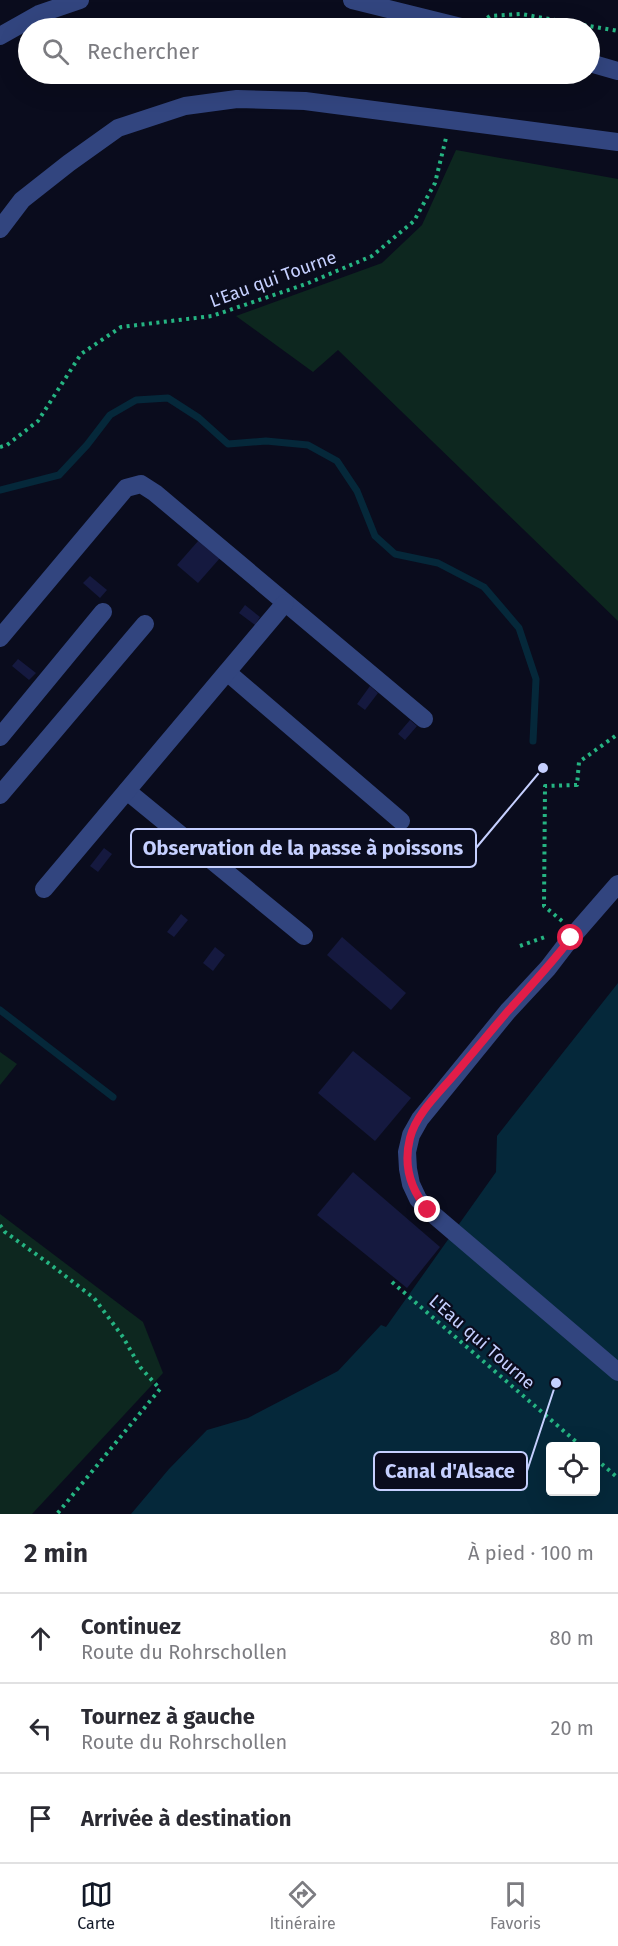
<!DOCTYPE html>
<html lang="fr">
<meta charset="utf-8">
<style>
body{margin:0;font-family:"Fira Sans",sans-serif;background:#f7f7f7;color:#2b2b33}
.controls{position:absolute;right:18px;bottom:18px;display:grid;overflow:hidden;border-radius:6px;box-shadow:0 6px 24px #0002}
.controls button{width:54px;height:54px;display:grid;place-items:center;padding:0;border:0;border-bottom:2px solid #e1e1e2;background:#fff;color:#2b2b33;font:30px sans-serif}
.stop{position:absolute;width:18px;height:18px;margin:-14px;border:4px solid #e11d48;border-radius:50%;background:#fff}
.stop.end{background:#e11d48;border-color:#fff;box-shadow:0 2px 6px #0008}
.list{margin:0;padding:0;list-style:none}
h2{display:flex;justify-content:space-between;align-items:center;height:78px;margin:0;padding:0 24px;font-size:26px}
h2 small{font-size:20px;font-weight:400;color:#7c7c81}
.list li{display:grid;grid-template-columns:39px 1fr auto;gap:18px;align-items:center;box-sizing:border-box;height:90px;padding:0 24px;border-top:2px solid #e1e1e2}
.list b{display:block;font-size:22px;white-space:nowrap}
.list p{margin:0;font-size:20px;white-space:nowrap;color:#7c7c81}
.list em{font-size:20px;font-style:normal;color:#7c7c81}
.icon{flex:none;width:33px;height:33px;fill:none;stroke:currentColor;stroke-width:2;stroke-linecap:round;stroke-linejoin:round}
.map{position:relative;flex:none;width:618px;height:1514px;overflow:hidden}
.search{position:absolute;background:#fff;box-shadow:0 6px 24px #0002;left:18px;right:18px;top:18px;height:66px;display:flex;align-items:center;gap:15px;box-sizing:border-box;padding:0 21px;border-radius:33px;color:#7c7c81;font-size:22px}
.sheet{height:348px;background:#fff}
nav{display:flex;justify-content:space-around;align-items:center;box-sizing:border-box;height:84px;border-top:2px solid #e1e1e2;background:#fff;font-size:16px;color:#7c7c81}
nav a{display:grid;justify-items:center;gap:3px}
nav .on{color:#111827}
.map>svg:first-child{display:block}
.green{fill:#0d271f}
.water{fill:#05283a;fill-rule:evenodd}
.lines{fill:none;stroke-linecap:round;stroke-linejoin:round}
.stream{stroke:#05283a;stroke-width:7}
.building{fill:#15193f}
.path{stroke:#25b482;stroke-width:4;stroke-dasharray:3 4.5;stroke-linecap:butt}
.minor{stroke:#32457f;stroke-width:18}
.route{stroke:#e11d48;stroke-width:8}
.labels{text-anchor:middle;dominant-baseline:central;stroke-width:4.5;stroke-linejoin:round;paint-order:stroke}
.street-label{font-size:18px;fill:#c6d0ff;stroke:#0a0c1d}
.leader{fill:none;stroke:#c6d0ff;stroke-width:2}
.callout-dot{fill:#c6d0ff;stroke:#0a0c1d;stroke-width:2}
.callout{fill:#0a0c1d;stroke:#c6d0ff;stroke-width:2}
.callout-label{font-size:20px;text-anchor:middle;font-weight:bold;fill:#c6d0ff}
</style>
<div class="map">
<svg width="618" height="1514" viewBox="0 0 618 1514">
<rect width="100%" height="100%" fill="#0a0c1d"/>
<!-- green -->
<g class="green">
<path d="M 456,150 L 618,179 L 618,621 L 338,350 L 313,372 L 236,316 L 382,263 L 422,225 Z"/>
<path d="M 0,1052 L 17,1064 L 0,1085 Z"/>
<path d="M 0,1214 L 143,1322 L 163,1373 L 32,1514 L 0,1514 Z"/>
</g>
<!-- water -->
<path class="water" d="M 618,983 L 618,1514 L 131,1514 L 169,1469 L 207,1430 L 248,1418 L 338,1371 L 381,1325 L 386,1327 L 496,1172 L 497,1136 ZM 550,1446 L 596,1446 L 596,1492 L 550,1492 Z"/>
<g class="lines">
<!-- stream -->
<g class="stream">
<path d="M 0,490 L 59,475 L 87,445 L 110,415 L 136,400 L 168,398 L 199,418 L 228,444 L 266,441 L 308,445 L 337,461 L 357,491 L 375,536 L 395,554 L 438,563 L 484,587 L 519,628 L 536,679 L 533,741"/>
<path d="M 0,1010 L 113,1097"/>
</g>
</g>
<!-- building -->
<g class="building">
<path d="M 199,540 L 220,558 L 198,583 L 177,565 Z"/>
<path d="M 90,576 L 107,590 L 100,598 L 83,583 Z"/>
<path d="M 245,605 L 260,617 L 255,625 L 239,613 Z"/>
<path d="M 18,659 L 36,673 L 29,680 L 12,666 Z"/>
<path d="M 370,686 L 378,693 L 365,710 L 357,704 Z"/>
<path d="M 410,720 L 417,726 L 405,740 L 398,734 Z"/>
<path d="M 104,848 L 112,854 L 98,872 L 90,866 Z"/>
<path d="M 181,914 L 188,920 L 174,937 L 167,932 Z"/>
<path d="M 342,937 L 406,993 L 391,1010 L 327,955 Z"/>
<path d="M 215,947 L 225,955 L 213,971 L 203,963 Z"/>
<path d="M 353,1051 L 411,1098 L 375,1141 L 318,1093 Z"/>
<path d="M 353,1172 L 440,1247 L 407,1288 L 317,1215 Z"/>
</g>
<g class="lines">
<!-- path -->
<g class="path">
<path d="M 481,22 L 490,16 L 521,14 L 618,31"/>
<path d="M 0,447 L 7,445 L 38,421 L 81,354 L 121,327 L 212,316 L 306,284 L 372,256 L 414,221 L 435,183 L 446,138"/>
<path d="M 562,921 L 544,906 L 545,786 L 577,785 L 579,762 L 618,734"/>
<path d="M 520,946 L 548,936"/>
<path d="M 0,1225 L 5,1232 L 51,1265 L 94,1298 L 123,1337 L 140,1367 L 160,1389 L 57,1514"/>
<path d="M 392,1282 L 581,1446"/>
<path d="M 596,1459 L 618,1478"/>
</g>
<!-- minor -->
<g class="minor">
<path d="M 352,0 L 465,28"/>
<path d="M 0,36 L 39,14 L 80,0"/>
<path d="M 590,63 L 618,71"/>
<path d="M 0,229 L 22,200 L 69,163 L 118,128 L 185,106 L 237,99 L 305,101 L 618,142"/>
<path d="M 0,638 L 126,488 L 141,484 L 155,493 L 424,719"/>
<path d="M 227,672 L 401,821"/>
<path d="M 0,737 L 103,612"/>
<path d="M 127,791 L 304,936"/>
<path d="M 0,795 L 145,624"/>
<path d="M 618,884 L 571,938 L 548,968 L 508,1011 L 420,1119 L 411,1135 L 407,1152 L 408,1169 L 411,1184 L 418,1199 L 428,1210 L 618,1372"/>
<path d="M 44,889 L 285,603"/>
</g>
</g>
<g class="lines">
<!-- route -->
<path class="route" d="M 428,1210 C 410,1189 403,1166 410,1138 C 416,1114 439,1093 455,1074 C 473,1053 490,1032 508,1011 C 530,987 551,964 571,938"/>
</g>
<g class="labels">
<!-- street labels -->
<g class="street-label">
<text transform="translate(273 279) rotate(-20)">L'Eau qui Tourne</text>
<text transform="translate(482 1342) rotate(41)">L'Eau qui Tourne</text>
</g>
</g>
<!-- callouts -->
<path class="leader" d="M543 768L476 848M556 1383L527 1471"/>
<g class="callout-dot">
<circle cx="543" cy="768" r="6"/>
<circle cx="556" cy="1383" r="6"/>
</g>
<g class="callout">
<rect x="131" y="829" width="345" height="38" rx="6"/>
<rect x="374" y="1452" width="153" height="38" rx="6"/>
</g>
<g class="callout-label">
<text x="303" y="855">Observation de la passe à poissons</text>
<text x="450" y="1478">Canal d'Alsace</text>
</g>
</svg>
<div class="controls">
<button><svg class="icon" aria-label="locate" viewBox="0 0 24 24"><circle cx="12" cy="12" r="6"/><path d="M12 2v4M12 18v4M2 12h4M18 12h4"/></svg></button>
</div>
<div class="stop" style="left:571px;top:938px"></div>
<div class="stop end" style="left:428px;top:1210px"></div>
<div class="search"><svg class="icon" aria-label="search" viewBox="0 0 24 24"><circle cx="10" cy="10" r="6"/><path d="M15 15l6 6"/></svg>Rechercher</div>
</div>
<section class="sheet">
<h2>2 min<small>À pied · 100 m</small></h2>
<ul class="list">
<li><svg class="icon" aria-label="ahead" viewBox="0 0 24 24"><path d="M12 20V5M6 11l6-6 6 6"/></svg><div><b>Continuez</b><p>Route du Rohrschollen</p></div><em>80 m</em></li>
<li><svg class="icon" aria-label="left" viewBox="0 0 24 24"><path d="M17 20v-9H6M10 6l-5 5 5 5"/></svg><div><b>Tournez à gauche</b><p>Route du Rohrschollen</p></div><em>20 m</em></li>
<li><svg class="icon" aria-label="arrive" viewBox="0 0 24 24"><path d="M6 21V4h12l-3 4 3 4H6"/></svg><div><b>Arrivée à destination</b></div></li>
</ul>
</section>
<nav>
<a class="on"><svg class="icon" aria-label="map" viewBox="0 0 24 24"><path d="M3 6l6-2 6 2 6-2v14l-6 2-6-2-6 2zM9 4v14M15 6v14"/></svg>Carte</a>
<a><svg class="icon" aria-label="directions" viewBox="0 0 24 24"><path d="M12 3l9 9-9 9-9-9zM9 14v-3h6M13 9l2 2-2 2"/></svg>Itinéraire</a>
<a><svg class="icon" aria-label="saved" viewBox="0 0 24 24"><path d="M7 4h10v16l-5-4-5 4z"/></svg>Favoris</a>
</nav>
